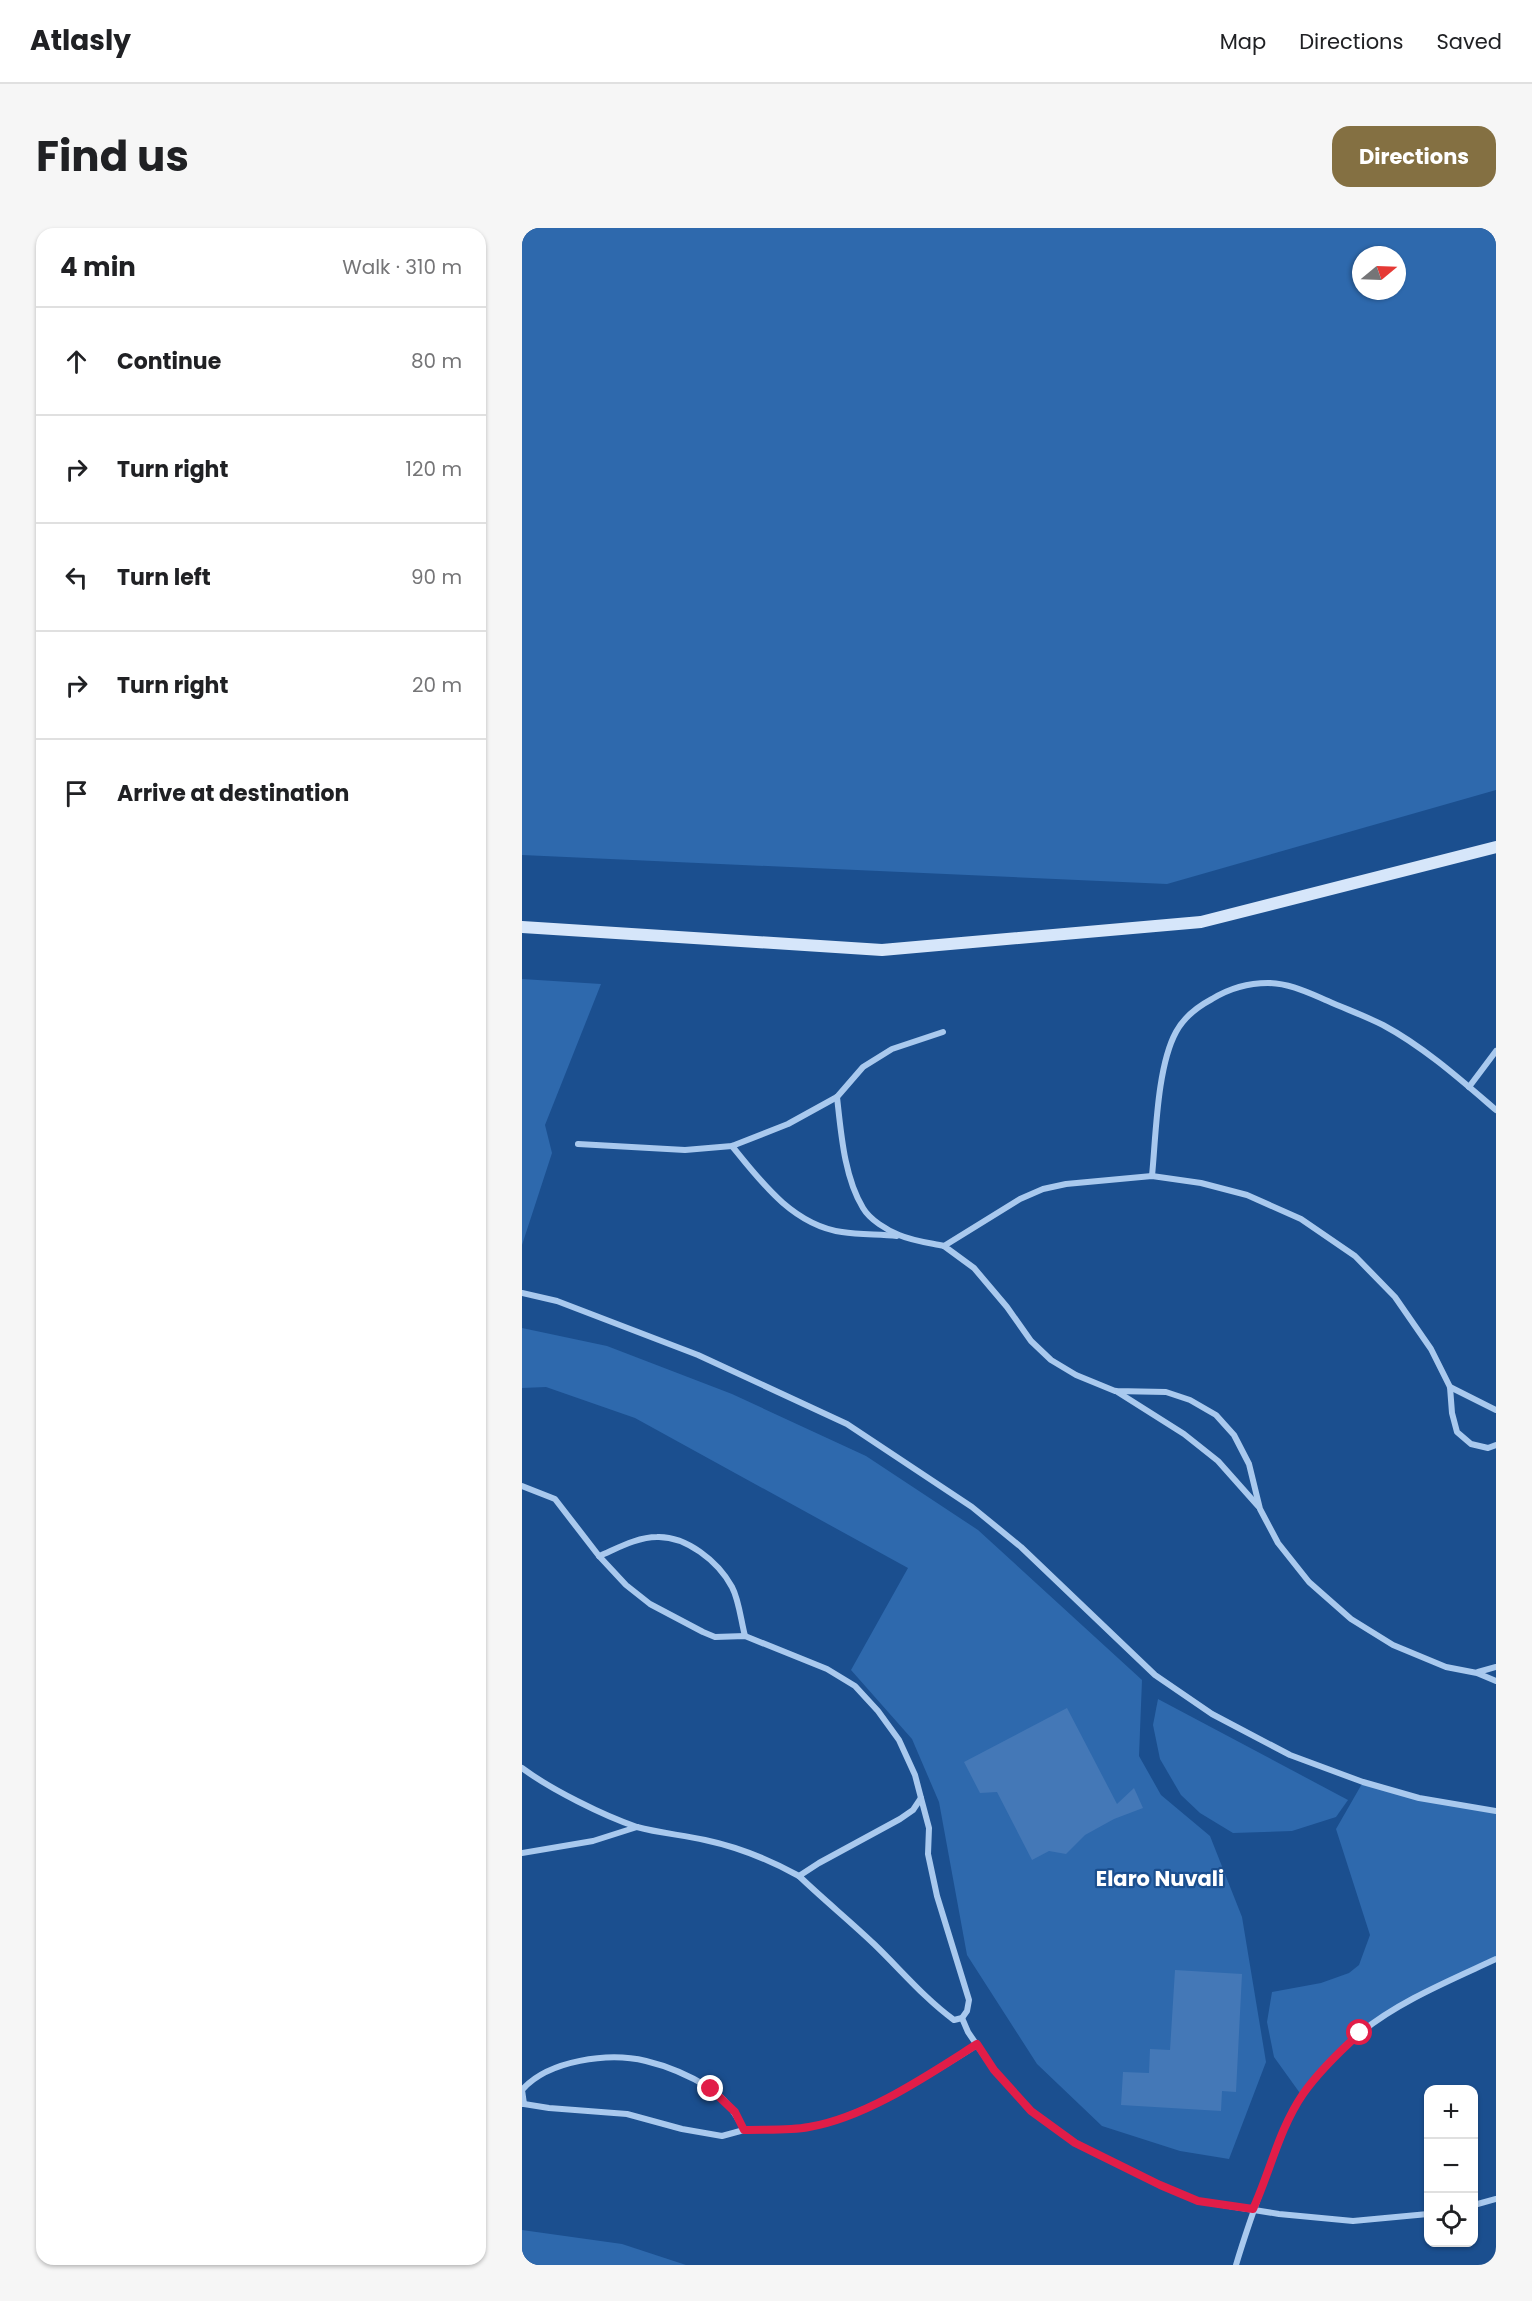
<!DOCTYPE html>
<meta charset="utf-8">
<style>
body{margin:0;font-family:Poppins,sans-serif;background:#f6f6f6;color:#202124}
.controls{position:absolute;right:18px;bottom:18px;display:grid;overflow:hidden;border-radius:12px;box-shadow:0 2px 4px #0004}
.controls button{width:54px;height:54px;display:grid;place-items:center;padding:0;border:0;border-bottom:2px solid #e0e0e0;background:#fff;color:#202124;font:30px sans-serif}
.compass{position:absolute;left:830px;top:18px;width:54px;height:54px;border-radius:50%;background:#fff;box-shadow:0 2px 4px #0004;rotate:71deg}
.stop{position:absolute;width:18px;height:18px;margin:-14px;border:4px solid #e11d48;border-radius:50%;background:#fff}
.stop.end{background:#e11d48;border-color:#fff;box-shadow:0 2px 6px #0008}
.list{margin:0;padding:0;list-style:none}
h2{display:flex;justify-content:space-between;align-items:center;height:78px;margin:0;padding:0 24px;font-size:26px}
h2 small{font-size:20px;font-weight:400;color:#757577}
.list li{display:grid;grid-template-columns:39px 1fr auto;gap:18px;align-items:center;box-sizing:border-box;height:108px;padding:0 24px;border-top:2px solid #e0e0e0}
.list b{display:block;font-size:22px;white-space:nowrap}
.list em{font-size:20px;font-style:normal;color:#757577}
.icon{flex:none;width:33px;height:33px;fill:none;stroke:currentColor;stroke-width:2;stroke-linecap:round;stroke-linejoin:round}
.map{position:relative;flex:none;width:974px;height:2037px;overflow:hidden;border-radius:18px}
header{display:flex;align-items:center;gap:36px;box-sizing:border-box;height:84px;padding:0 30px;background:#fff;border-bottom:2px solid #e0e0e0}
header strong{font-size:28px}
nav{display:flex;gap:33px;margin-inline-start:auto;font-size:21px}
.intro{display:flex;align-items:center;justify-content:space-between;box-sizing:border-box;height:144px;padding:0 36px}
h1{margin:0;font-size:42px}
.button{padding:15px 27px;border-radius:18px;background:#847042;color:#fff;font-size:21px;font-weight:700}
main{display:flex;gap:36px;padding:0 36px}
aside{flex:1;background:#fff;border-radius:18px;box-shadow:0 2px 4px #0004}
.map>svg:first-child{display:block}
.green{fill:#2e69ad;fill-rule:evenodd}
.building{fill:#4478b7}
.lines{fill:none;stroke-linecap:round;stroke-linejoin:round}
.street{stroke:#a9c9ee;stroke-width:6}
.secondary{stroke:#d6e6fa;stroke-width:12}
.route{stroke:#e11d48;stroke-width:8}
.labels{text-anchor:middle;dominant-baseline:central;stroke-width:4.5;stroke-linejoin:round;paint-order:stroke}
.neighbourhood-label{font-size:21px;font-weight:bold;fill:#fff;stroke:#1b4f8f}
</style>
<header>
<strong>Atlasly</strong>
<nav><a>Map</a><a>Directions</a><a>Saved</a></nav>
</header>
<div class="intro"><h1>Find us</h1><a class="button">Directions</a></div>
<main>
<aside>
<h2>4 min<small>Walk · 310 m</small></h2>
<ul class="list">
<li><svg class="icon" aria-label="ahead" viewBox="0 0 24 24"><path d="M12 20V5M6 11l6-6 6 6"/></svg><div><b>Continue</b></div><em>80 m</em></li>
<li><svg class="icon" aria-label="right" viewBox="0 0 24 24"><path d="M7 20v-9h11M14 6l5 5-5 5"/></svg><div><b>Turn right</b></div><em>120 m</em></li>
<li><svg class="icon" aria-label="left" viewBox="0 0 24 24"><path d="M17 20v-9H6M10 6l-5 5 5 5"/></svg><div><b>Turn left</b></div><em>90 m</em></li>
<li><svg class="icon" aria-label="right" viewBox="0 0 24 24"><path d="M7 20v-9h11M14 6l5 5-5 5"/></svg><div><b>Turn right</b></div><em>20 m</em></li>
<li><svg class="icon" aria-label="arrive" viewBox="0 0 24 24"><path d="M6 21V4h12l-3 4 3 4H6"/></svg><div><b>Arrive at destination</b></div></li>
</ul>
</aside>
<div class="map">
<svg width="974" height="2037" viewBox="0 0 974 2037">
<rect width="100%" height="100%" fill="#1b4f8f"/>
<!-- green -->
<g class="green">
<path d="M 0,0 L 974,0 L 974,562 L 645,656 L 0,627 ZM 839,27 L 875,27 L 875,63 L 839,63 Z"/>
<path d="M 0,751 L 79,756 L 23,897 L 30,925 L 0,1017 Z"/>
<path d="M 0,1100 L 85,1118 L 210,1166 L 344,1228 L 456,1302 L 620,1452 L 617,1528 L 639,1567 L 688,1608 L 720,1689 L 744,1834 L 707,1931 L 658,1923 L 580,1898 L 515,1836 L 445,1727 L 417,1574 L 390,1511 L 329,1442 L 386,1340 L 113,1190 L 24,1159 L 0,1160 Z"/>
<path d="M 636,1471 L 826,1572 L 814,1589 L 770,1603 L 711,1605 L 678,1585 L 659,1567 L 638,1531 L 631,1497 Z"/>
<path d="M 841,1554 L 897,1570 L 974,1583 L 974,1731 L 861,1789 L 838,1805 L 780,1868 L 752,1829 L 745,1794 L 750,1764 L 799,1755 L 827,1745 L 837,1737 L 848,1707 L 814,1601 Z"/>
<path d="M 0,2002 L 100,2016 L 164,2037 L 0,2037 Z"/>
</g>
<!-- building -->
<g class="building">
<path d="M 545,1480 L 595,1576 L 612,1560 L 621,1580 L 592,1591 L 563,1607 L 544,1626 L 527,1623 L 510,1632 L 475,1564 L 458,1565 L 442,1534 Z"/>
<path d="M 653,1742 L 720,1746 L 714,1864 L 700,1863 L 699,1883 L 599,1877 L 601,1844 L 627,1845 L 628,1821 L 648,1822 Z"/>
</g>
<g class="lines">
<!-- street -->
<g class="street">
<path d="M 947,859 L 974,823"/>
<path d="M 315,869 C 319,904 322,949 341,980 C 348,992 365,1002 377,1007 C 391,1013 408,1015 422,1018"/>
<path d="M 56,916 L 163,922 L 210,918 L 266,896 L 315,869 L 341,839 L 370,821 L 421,804"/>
<path d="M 210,918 C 239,954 271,997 320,1004 C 338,1007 357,1006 375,1008"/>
<path d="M 630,948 C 634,907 635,839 654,804 C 662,789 675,779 690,771 C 708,760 725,755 746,755 C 767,755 787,765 806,773 C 824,781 843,788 861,797 C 902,819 939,852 974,882"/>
<path d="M 0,1065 L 35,1073 L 176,1127 L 325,1196 L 450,1279 L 499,1319 L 633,1447 L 690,1486 L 768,1527 L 841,1554 L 897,1570 L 974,1583"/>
<path d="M 928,1159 L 974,1182"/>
<path d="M 594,1163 L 662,1206 L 696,1233 L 736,1278"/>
<path d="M 974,1217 L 966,1220 L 949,1216 L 935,1204 L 930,1185 L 928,1159 L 909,1121 L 873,1069 L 833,1028 L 779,991 L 725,967 L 679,955 L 630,948 L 544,956 L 521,961 L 498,971 L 422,1018 L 452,1040 L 485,1079 L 509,1113 L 529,1132 L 554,1147 L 593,1163 L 644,1164 L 668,1172 L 694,1187 L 712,1207 L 727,1236 L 738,1281 L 756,1315 L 787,1354 L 829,1391 L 871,1417 L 924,1439 L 955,1445 L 974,1453"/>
<path d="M 0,1258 L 33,1271 L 77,1328 L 104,1357 L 128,1376 L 181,1404 L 193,1409 L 223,1408 L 305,1441 L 333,1458 L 356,1483 L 377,1512 L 393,1547 L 399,1570"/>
<path d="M 77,1328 C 94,1321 115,1309 135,1309 C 164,1308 196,1333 210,1359 C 217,1372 219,1393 223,1408"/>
<path d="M 956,1444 L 974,1439"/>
<path d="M 0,1540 C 28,1561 82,1588 115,1599 C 137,1605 161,1607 183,1612 C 216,1619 248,1632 277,1648"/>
<path d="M 399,1570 L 407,1600 L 406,1626 L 415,1668 L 447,1772 L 445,1783 L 440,1790 L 432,1792 C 402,1770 379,1742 352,1716 C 328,1693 302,1672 277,1648 L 297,1635 L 378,1591 L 391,1582 Z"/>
<path d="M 0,1625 L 71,1613 L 115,1599"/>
<path d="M 440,1790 L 446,1804 L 472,1842 L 509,1883 L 553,1915 L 638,1957 L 676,1973 L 757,1986 L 831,1993 L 906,1986"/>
<path d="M 0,1876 L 2,1876 L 0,1862 C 26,1832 87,1824 124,1833 C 145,1838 170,1849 188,1860 C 203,1870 214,1886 222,1902 C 243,1901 266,1903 287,1899 C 343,1889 407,1847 455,1817"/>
<path d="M 2,1876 L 27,1880 L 105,1886 L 160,1901 L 200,1908 L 222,1902"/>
<path d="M 952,1977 L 974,1971"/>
<path d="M 714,2037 C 724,2003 736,1970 748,1937 C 757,1913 766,1887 781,1866 C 797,1844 816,1823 837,1806 C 875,1774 929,1752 974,1731"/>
</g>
<!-- secondary -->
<path class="secondary" d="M 0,699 L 360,722 L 679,694 L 974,619"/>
</g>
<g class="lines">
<!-- route -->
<path class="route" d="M 189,1861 L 213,1884 L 222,1902 C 243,1901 266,1903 287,1899 C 345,1889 406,1847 455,1816 L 472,1842 L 509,1883 L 553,1915 L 638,1957 L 676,1973 L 731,1981 C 748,1944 757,1901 781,1866 C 797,1843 817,1824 838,1805"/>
</g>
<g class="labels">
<!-- neighbourhood labels -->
<g class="neighbourhood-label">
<text x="638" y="1650">Elaro Nuvali</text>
</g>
</g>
</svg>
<div class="controls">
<button>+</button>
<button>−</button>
<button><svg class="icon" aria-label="locate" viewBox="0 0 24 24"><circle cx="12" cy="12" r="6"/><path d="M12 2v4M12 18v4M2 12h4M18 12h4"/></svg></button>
</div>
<svg class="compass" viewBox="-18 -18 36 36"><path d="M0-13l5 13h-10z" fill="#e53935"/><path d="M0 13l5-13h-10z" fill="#757577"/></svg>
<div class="stop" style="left:838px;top:1805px"></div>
<div class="stop end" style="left:189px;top:1861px"></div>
</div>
</main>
